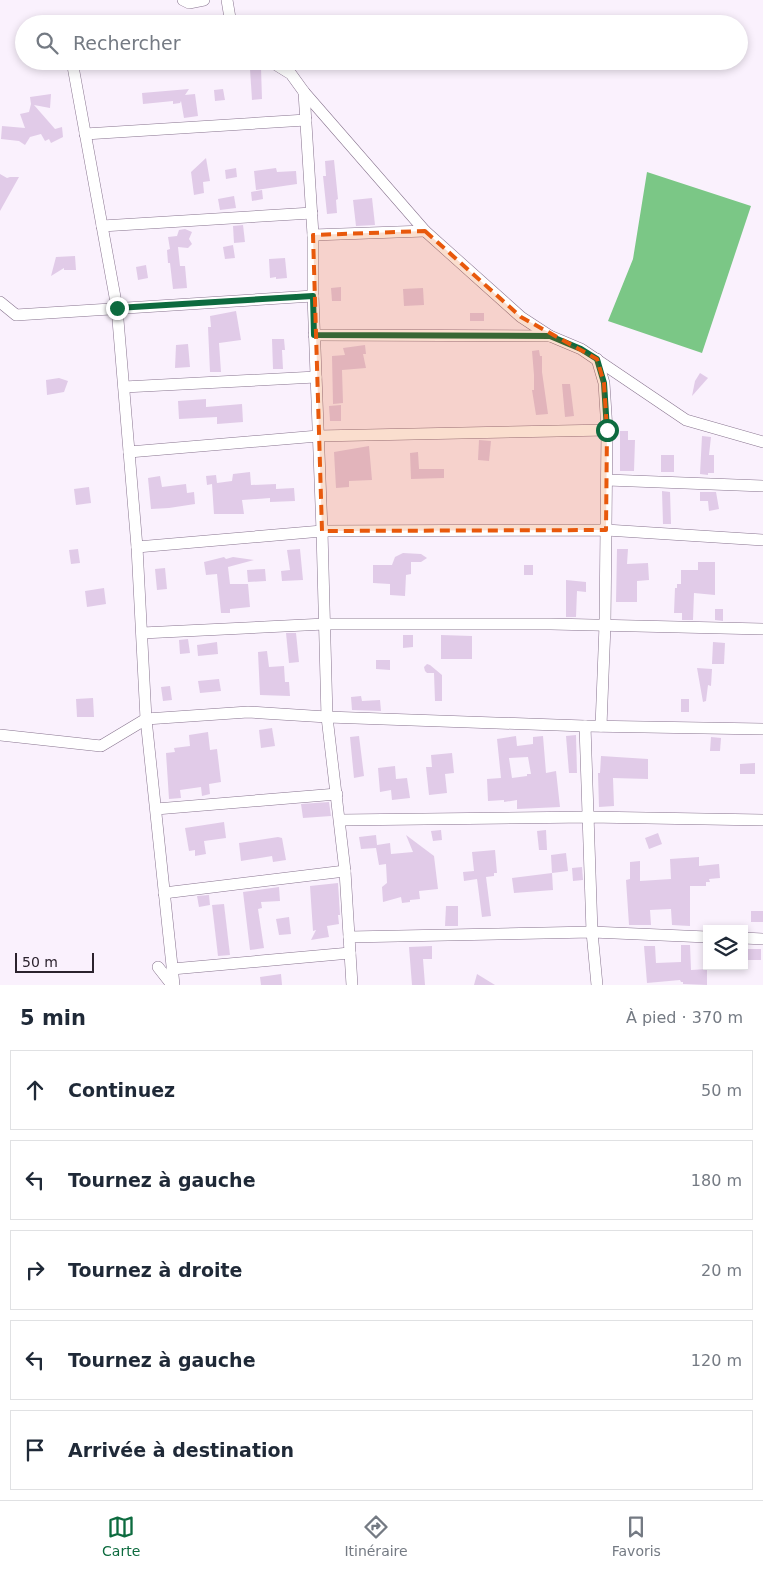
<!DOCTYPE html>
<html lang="fr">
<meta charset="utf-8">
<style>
body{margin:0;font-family:"DejaVu Sans",sans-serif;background:#f6f6f7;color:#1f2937}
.controls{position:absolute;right:15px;bottom:15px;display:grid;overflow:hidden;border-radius:0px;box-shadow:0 2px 8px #0003}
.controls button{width:45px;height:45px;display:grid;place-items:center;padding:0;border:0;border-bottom:1px solid #e0e1e3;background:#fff;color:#1f2937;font:25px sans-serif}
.scale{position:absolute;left:15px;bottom:12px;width:79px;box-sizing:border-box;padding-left:5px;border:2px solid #2b222d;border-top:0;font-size:14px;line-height:18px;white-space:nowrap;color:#2b222d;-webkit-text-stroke:4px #faf1fd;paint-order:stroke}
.stop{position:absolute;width:15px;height:15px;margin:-11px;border:4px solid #0d6b3f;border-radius:50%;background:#fff}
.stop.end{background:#0d6b3f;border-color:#fff;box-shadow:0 1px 5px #0008}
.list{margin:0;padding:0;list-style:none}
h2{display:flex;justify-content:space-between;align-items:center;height:65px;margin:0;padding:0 20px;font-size:21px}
h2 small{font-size:16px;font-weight:400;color:#747a83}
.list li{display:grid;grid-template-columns:32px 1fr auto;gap:15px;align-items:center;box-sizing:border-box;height:80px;margin:0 10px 10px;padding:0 10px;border:1px solid #e0e1e3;border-radius:0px}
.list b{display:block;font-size:19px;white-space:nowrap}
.list em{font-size:16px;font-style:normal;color:#747a83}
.icon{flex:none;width:28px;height:28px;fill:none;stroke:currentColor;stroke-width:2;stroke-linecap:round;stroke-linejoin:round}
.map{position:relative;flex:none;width:763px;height:985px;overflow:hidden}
.search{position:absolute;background:#fff;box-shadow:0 2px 8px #0003;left:15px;right:15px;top:15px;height:55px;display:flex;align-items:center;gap:12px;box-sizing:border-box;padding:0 18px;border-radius:28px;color:#747a83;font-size:19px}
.sheet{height:515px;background:#fff}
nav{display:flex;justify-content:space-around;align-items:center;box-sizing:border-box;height:70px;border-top:1px solid #e0e1e3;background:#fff;font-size:14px;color:#747a83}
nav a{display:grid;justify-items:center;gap:2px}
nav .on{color:#0d6b3f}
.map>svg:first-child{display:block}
.forest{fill:#7bc786}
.building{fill:#e1cbe8;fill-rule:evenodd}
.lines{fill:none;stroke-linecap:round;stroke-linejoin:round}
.street-casing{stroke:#88748f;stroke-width:12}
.street{stroke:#fff;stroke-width:11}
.route{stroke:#0d6b3f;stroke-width:6}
.marked{fill:#e8590c;fill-opacity:0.2;stroke:#e8590c;stroke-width:4;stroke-dasharray:10 6;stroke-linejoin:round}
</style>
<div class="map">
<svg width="763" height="985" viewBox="0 0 763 985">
<rect width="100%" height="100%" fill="#faf1fd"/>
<!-- forest -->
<path class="forest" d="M 647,172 L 751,206 L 702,353 L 608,321 L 633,259 Z"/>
<!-- building -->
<g class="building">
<path d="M 261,68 L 262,99 L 252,100 L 250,69 Z"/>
<path d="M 189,89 L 185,95 L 195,94 L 198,116 L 184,118 L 181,101 L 180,103 L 173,104 L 173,101 L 143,104 L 142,93 Z"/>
<path d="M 223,89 L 225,100 L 215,101 L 214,90 Z"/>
<path d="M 51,94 L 50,108 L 34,105 L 55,129 L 62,127 L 63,137 L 51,143 L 49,139 L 45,141 L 41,134 L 30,137 L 25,145 L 19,141 L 1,139 L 2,126 L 25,128 L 20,114 L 29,112 L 31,104 L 30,97 Z"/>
<path d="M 206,158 L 210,181 L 203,182 L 204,193 L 194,195 L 191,172 Z"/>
<path d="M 334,160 L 338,199 L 336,200 L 337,213 L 327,214 L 323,176 L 326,176 L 325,161 Z"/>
<path d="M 236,168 L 237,177 L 226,179 L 225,170 Z"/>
<path d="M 276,168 L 277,172 L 296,171 L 297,184 L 256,190 L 254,171 Z"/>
<path d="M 0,174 L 7,178 L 10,177 L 19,177 L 0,211 Z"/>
<path d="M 262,190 L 263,199 L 252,201 L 251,192 Z"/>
<path d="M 234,196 L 236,208 L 220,210 L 218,199 Z"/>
<path d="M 372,198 L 375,225 L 356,226 L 353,200 Z"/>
<path d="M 243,225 L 245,242 L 234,243 L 233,226 Z"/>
<path d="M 185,229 L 192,232 L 189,239 L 192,244 L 188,248 L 178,247 L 180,266 L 185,266 L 187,288 L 173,289 L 170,263 L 168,263 L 167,250 L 170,249 L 168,237 L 177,236 L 179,230 Z"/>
<path d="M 233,245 L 235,258 L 225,259 L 223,247 Z"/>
<path d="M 75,256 L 76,270 L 64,270 L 64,268 L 51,276 L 56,257 Z"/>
<path d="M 285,258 L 287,278 L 276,279 L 276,277 L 270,278 L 269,259 Z"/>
<path d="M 146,265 L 148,278 L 138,280 L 136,267 Z"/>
<path d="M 341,287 L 341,301 L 332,301 L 331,288 Z"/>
<path d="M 423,288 L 424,305 L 404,306 L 403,289 Z"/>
<path d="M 236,311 L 241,340 L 219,343 L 221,372 L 210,372 L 208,327 L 211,327 L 210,316 Z"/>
<rect x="470" y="313" width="14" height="8"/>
<path d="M 272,339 L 284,339 L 285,350 L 282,350 L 283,369 L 273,369 Z"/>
<path d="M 188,344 L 190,367 L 175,368 L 176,345 Z"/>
<path d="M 365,345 L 366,354 L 363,354 L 366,368 L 342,370 L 343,403 L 333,404 L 332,356 L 345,355 L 343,348 Z"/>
<path d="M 539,350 L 540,356 L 542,356 L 542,372 L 548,414 L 536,415 L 532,390 L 534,390 L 534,375 L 532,351 Z"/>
<path d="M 700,373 L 708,378 L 692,396 L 695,381 Z"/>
<path d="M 59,378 L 68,381 L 64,392 L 47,395 L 46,380 Z"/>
<path d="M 562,384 L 570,384 L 574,416 L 565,417 Z"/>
<path d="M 206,399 L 206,407 L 242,404 L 243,422 L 217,424 L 217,417 L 179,419 L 178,401 Z"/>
<path d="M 341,405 L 341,421 L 330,421 L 329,406 Z"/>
<path d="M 620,431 L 628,431 L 628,440 L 635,440 L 634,471 L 620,471 Z"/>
<path d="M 702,436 L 711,437 L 709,455 L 714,455 L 714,473 L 708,473 L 708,475 L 700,474 Z"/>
<path d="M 479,440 L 491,441 L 489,461 L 478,460 Z"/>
<path d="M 369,446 L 372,480 L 349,481 L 349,487 L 336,488 L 334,452 Z"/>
<path d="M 418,452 L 419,469 L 444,469 L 444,478 L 411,479 L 410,453 Z"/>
<rect x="661" y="455" width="13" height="17"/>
<path d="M 250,472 L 251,485 L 276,484 L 276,489 L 294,488 L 295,501 L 270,502 L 270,498 L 242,500 L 244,514 L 214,514 L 212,484 L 207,485 L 206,476 L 216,475 L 217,483 L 232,481 L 233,474 Z"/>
<path d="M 160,476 L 162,487 L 186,484 L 187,493 L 194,492 L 195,504 L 169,508 L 151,509 L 148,478 Z"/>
<path d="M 89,487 L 91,503 L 76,505 L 74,489 Z"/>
<path d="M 662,491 L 670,492 L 671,524 L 663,524 Z"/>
<path d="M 700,492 L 716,492 L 719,509 L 709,511 L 708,501 L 700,501 Z"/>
<path d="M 78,549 L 80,563 L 71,564 L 69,550 Z"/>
<path d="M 300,549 L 303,580 L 282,581 L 281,571 L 290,570 L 287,550 Z"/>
<path d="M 617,549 L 628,549 L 627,564 L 648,563 L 649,580 L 637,581 L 637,602 L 616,602 Z"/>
<path d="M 403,553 L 421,554 L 427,558 L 421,562 L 411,562 L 411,574 L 406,575 L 405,596 L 390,595 L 390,584 L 373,583 L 373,565 L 392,565 L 395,557 Z"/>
<path d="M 224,557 L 226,559 L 233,557 L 254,560 L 228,567 L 230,584 L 248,584 L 250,607 L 230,609 L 230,613 L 221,613 L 217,574 L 206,575 L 204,562 Z"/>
<path d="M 698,562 L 715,562 L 715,595 L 694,593 L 693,620 L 682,620 L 682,613 L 674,613 L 675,588 L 677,588 L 677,584 L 681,584 L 681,570 L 698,570 Z"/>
<rect x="524" y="565" width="9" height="10"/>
<path d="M 165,568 L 167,589 L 157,590 L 155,569 Z"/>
<path d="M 265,569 L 266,581 L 248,582 L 247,570 Z"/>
<path d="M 566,580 L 586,582 L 586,592 L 577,591 L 576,617 L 566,617 Z"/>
<path d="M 104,588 L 106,604 L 87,607 L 85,591 Z"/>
<path d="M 715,609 L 723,609 L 723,621 L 715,620 Z"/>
<path d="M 286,633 L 296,633 L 299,662 L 289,663 Z"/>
<path d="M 403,635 L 413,635 L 413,647 L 403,648 Z"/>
<path d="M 441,635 L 472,636 L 472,659 L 441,659 Z"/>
<path d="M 188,639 L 190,653 L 180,654 L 179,640 Z"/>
<path d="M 217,642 L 218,654 L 198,656 L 197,645 Z"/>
<path d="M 713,642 L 725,643 L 724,664 L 712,664 Z"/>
<path d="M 267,651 L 269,667 L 284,666 L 285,682 L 289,682 L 290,696 L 260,695 L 258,652 Z"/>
<path d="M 376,660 L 390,660 L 390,670 L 376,669 Z"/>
<path d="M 427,664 L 430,665 L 442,675 L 442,701 L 435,701 L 434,673 L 427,673 L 425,671 L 424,667 Z"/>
<path d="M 697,668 L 712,669 L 711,686 L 708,685 L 706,701 L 703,702 Z"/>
<path d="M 219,679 L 221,691 L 200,693 L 198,681 Z"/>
<path d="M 170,686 L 172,700 L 163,701 L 161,687 Z"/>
<path d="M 361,696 L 362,701 L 380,700 L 381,711 L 352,710 L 351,697 Z"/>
<path d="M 93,698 L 94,717 L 77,717 L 76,699 Z"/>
<rect x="681" y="699" width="8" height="13"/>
<path d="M 272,728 L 275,746 L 261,748 L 259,730 Z"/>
<path d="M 208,732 L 210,750 L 217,749 L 221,782 L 209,784 L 210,794 L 202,796 L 201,787 L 180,790 L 181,798 L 169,799 L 166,753 L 175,752 L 174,748 L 190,746 L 189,735 Z"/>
<path d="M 576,735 L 577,773 L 569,773 L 566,736 Z"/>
<path d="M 359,736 L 364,776 L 354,778 L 350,737 Z"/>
<path d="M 516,736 L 517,746 L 533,744 L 533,737 L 543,736 L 546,773 L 556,771 L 560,807 L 517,809 L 517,800 L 504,802 L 504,800 L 488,801 L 487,779 L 501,778 L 497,739 ZM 528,757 L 531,774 L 527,774 L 527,776 L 512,778 L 509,758 Z"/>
<path d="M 711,737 L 721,738 L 720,751 L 710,751 Z"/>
<path d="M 452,753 L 454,773 L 445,774 L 447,793 L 429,795 L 426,767 L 432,767 L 431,755 Z"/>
<path d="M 601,756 L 648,759 L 648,779 L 613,778 L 614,806 L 599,807 L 598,773 L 600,773 Z"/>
<path d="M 755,763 L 755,774 L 740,774 L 740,764 Z"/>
<path d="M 395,766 L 396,779 L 407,778 L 410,798 L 392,800 L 391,790 L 380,792 L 378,768 Z"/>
<path d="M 329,802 L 331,816 L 303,818 L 301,804 Z"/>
<path d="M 224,822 L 226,838 L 204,841 L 206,854 L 195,856 L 195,850 L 189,851 L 185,828 Z"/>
<path d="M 441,830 L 442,840 L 433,841 L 431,831 Z"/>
<path d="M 546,830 L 547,850 L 539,850 L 537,831 Z"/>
<path d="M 658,833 L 662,844 L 649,849 L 645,838 Z"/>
<path d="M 376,835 L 377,845 L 390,843 L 391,854 L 413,852 L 406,835 L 434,856 L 438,889 L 419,891 L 420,899 L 410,900 L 410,902 L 402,903 L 401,897 L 383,902 L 382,887 L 387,883 L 386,864 L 379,865 L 376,848 L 361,849 L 359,837 Z"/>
<path d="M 278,837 L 282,838 L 286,860 L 273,862 L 272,856 L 241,861 L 239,843 Z"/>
<path d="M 495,850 L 497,873 L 494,873 L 494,876 L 486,877 L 491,916 L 482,917 L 477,879 L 464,881 L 463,872 L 474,871 L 472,852 Z"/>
<path d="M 566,853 L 568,871 L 552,873 L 551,855 Z"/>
<path d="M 699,857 L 699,866 L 719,864 L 720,878 L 709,879 L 710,882 L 706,882 L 706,886 L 690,886 L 690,926 L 672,925 L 671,909 L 650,910 L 651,925 L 629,925 L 626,880 L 630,879 L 630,862 L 640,861 L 640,881 L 671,879 L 670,859 Z"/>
<path d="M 582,867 L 583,880 L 573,881 L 572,868 Z"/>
<path d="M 552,873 L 553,890 L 514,893 L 512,878 Z"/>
<path d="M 338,883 L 340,915 L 338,915 L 339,924 L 327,926 L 329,937 L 311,940 L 316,930 L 313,931 L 310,886 Z"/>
<path d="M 279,887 L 280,901 L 261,902 L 262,908 L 258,909 L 264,948 L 250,950 L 243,892 Z"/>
<path d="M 209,895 L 210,905 L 199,907 L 197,896 Z"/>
<path d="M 224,904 L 230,955 L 218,956 L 212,905 Z"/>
<path d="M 446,906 L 458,906 L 458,926 L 445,926 Z"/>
<rect x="751" y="911" width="12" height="11"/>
<path d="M 289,917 L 291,934 L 279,935 L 276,919 Z"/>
<path d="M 681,945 L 690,945 L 691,970 L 707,969 L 707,985 L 683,984 L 683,982 L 681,982 L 680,980 L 647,983 L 644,946 L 655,946 L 656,963 L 681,962 Z"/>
<path d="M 432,946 L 432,959 L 423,959 L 425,985 L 412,985 L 409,947 Z"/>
<rect x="746" y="949" width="15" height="11"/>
<path d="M 281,974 L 282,985 L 261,985 L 260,977 Z"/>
<path d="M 477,974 L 495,985 L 474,985 Z"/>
</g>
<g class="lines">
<!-- street casing -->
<g class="street-casing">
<g id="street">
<path d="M 183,0 L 189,3 L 204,0"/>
<path d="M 227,0 L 231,24"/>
<path d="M 72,61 L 117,308 L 137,547 L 146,719 L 174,985"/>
<path d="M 270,61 L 291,74 L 304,92 L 425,231 L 521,317 L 550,336 L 581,349 L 686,420 L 763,442"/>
<path d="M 304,92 L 313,235 L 313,296 L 322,531 L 327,717 L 345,871 L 352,985"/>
<path d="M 85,134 L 306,120"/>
<path d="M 102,226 L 312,213"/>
<path d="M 313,235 L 425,231"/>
<path d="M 0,302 L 16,315 L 313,296"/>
<path d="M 314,335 L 550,336"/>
<path d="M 597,359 L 604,383 L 607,430 L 605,625 L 601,726"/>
<path d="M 124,387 L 316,377"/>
<path d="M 129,452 L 318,436 L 607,430"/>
<path d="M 607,480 L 763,486"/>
<path d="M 137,547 L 322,531 L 606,530 L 763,540"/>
<path d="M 142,633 L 325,624 L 551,624 L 763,629"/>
<path d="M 585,726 L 592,932 L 597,985"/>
<path d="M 0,735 L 101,746 L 146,719 L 248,712 L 327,717 L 585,726 L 763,729"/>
<path d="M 156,809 L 337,794"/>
<path d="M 340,820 L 589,817 L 763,820"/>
<path d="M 164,893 L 345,871"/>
<path d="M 349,937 L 592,932 L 707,937"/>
<path d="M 744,938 L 763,939"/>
<path d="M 158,967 L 172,985"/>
<path d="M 172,969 L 350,953"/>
</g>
</g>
<!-- street -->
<use href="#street" class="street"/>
</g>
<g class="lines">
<!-- route -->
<path class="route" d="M 117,308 L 313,296 L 314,335 L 550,336 L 581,349 L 597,359 L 604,383 L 607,430"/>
</g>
<!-- marked area -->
<path class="marked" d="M 425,231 L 521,317 L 597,359 L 604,383 L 607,430 L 606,530 L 322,531 L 313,235 Z"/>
</svg>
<div class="controls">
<button><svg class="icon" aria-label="layers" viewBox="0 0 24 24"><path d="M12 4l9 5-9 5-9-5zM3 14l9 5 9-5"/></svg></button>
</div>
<div class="scale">50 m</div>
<div class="stop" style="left:607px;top:430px"></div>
<div class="stop end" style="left:117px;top:308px"></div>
<div class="search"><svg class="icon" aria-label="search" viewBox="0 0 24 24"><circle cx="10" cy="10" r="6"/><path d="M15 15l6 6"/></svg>Rechercher</div>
</div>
<section class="sheet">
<h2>5 min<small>À pied · 370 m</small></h2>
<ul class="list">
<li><svg class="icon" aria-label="ahead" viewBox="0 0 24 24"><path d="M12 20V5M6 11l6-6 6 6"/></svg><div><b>Continuez</b></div><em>50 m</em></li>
<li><svg class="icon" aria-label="left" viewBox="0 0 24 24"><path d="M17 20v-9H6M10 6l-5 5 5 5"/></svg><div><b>Tournez à gauche</b></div><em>180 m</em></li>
<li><svg class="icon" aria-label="right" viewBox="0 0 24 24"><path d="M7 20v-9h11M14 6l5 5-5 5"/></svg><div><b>Tournez à droite</b></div><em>20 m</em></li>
<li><svg class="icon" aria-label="left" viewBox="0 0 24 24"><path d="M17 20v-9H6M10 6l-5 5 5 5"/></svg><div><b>Tournez à gauche</b></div><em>120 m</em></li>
<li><svg class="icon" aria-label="arrive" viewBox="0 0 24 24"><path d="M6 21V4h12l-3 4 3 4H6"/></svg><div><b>Arrivée à destination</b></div></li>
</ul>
</section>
<nav>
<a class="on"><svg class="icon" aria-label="map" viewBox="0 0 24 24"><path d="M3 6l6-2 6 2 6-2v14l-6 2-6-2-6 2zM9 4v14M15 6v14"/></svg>Carte</a>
<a><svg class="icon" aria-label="directions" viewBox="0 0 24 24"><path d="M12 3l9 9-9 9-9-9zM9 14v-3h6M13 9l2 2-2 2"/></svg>Itinéraire</a>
<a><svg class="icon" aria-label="saved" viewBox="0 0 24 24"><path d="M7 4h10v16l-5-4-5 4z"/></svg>Favoris</a>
</nav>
